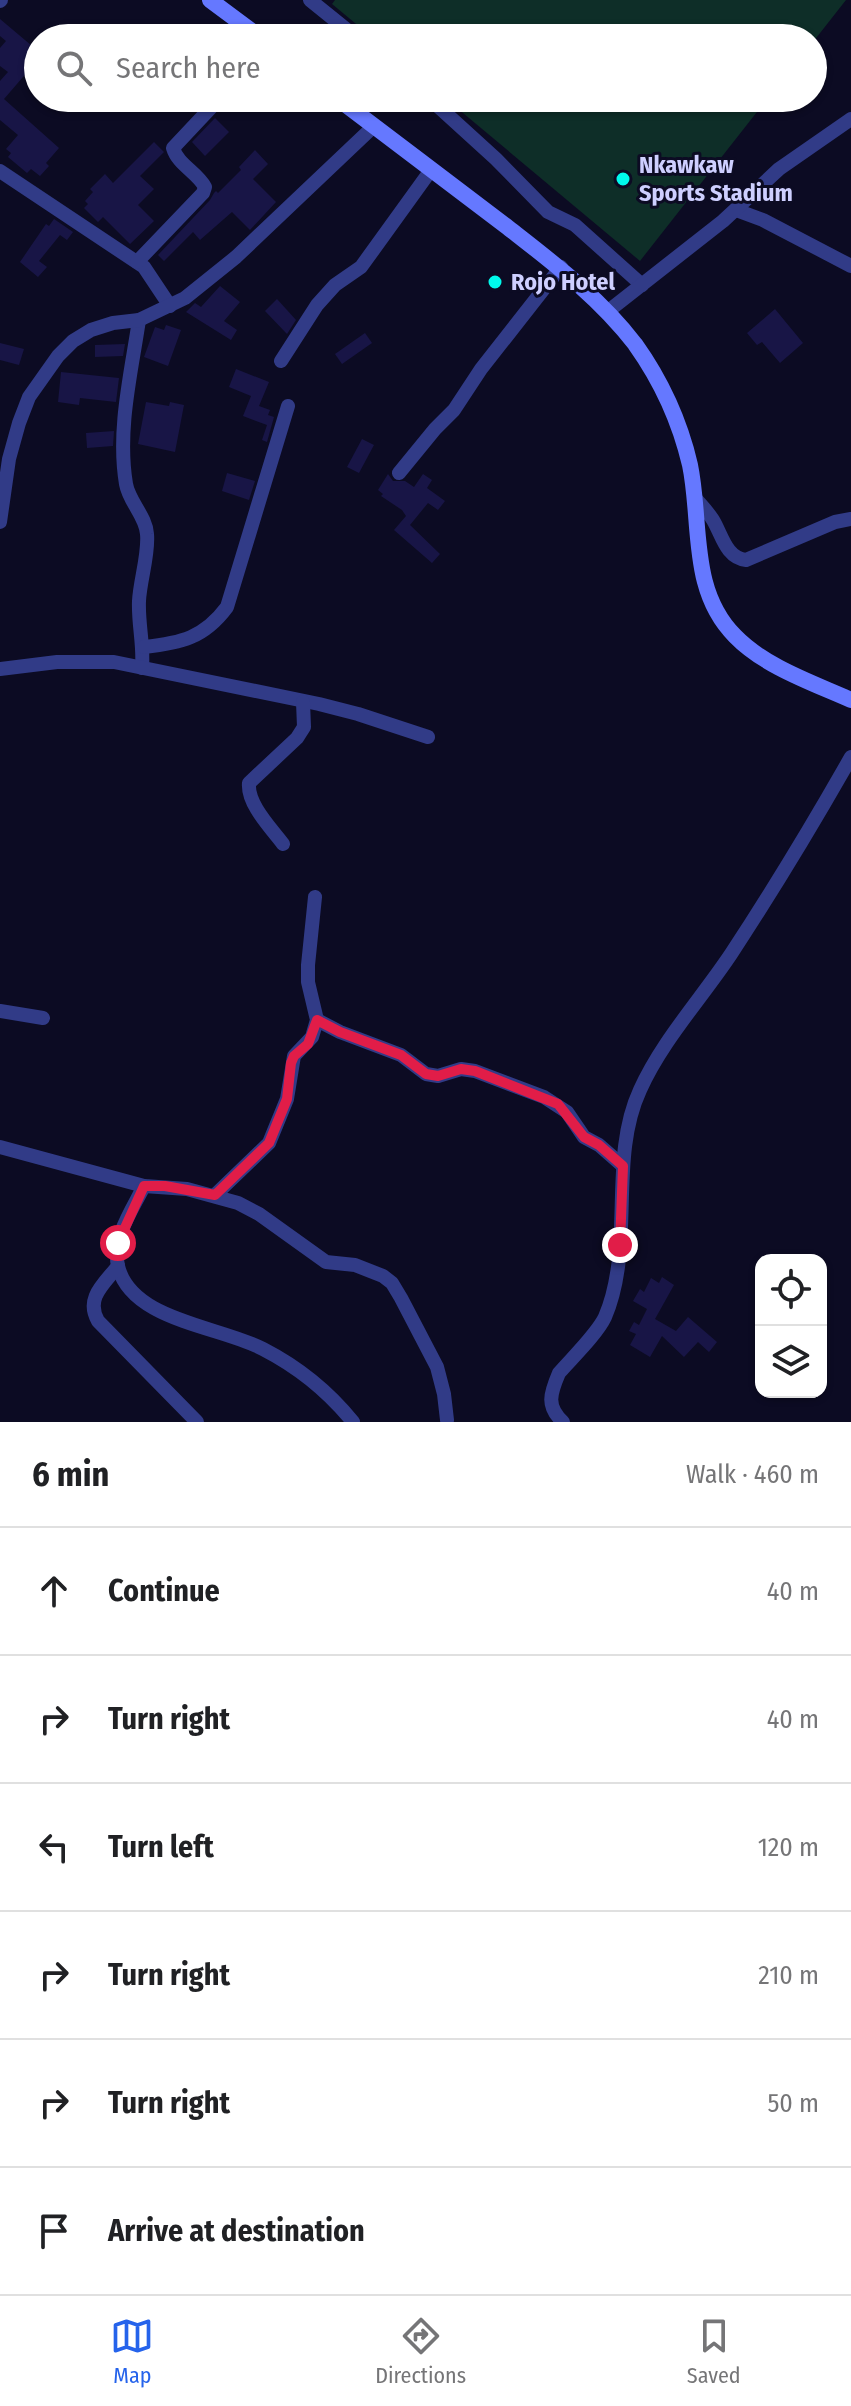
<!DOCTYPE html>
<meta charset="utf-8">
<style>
body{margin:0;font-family:"Fira Sans Condensed",sans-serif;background:#f6f6f6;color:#202124}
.controls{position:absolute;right:24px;bottom:24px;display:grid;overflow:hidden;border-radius:16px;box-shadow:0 2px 6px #0004}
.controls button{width:72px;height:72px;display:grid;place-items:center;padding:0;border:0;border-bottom:2px solid #e0e0e0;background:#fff;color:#202124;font:40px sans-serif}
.stop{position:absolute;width:24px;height:24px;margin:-18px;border:6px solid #e11d48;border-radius:50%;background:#fff}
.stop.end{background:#e11d48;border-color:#fff;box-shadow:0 2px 8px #0008}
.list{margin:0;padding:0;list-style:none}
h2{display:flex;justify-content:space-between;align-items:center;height:104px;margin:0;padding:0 32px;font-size:34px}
h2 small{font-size:26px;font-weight:400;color:#757577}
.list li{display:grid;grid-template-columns:52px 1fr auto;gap:24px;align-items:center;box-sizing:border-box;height:128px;padding:0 32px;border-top:2px solid #e0e0e0}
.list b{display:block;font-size:30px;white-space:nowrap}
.list em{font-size:26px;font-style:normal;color:#757577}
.icon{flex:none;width:44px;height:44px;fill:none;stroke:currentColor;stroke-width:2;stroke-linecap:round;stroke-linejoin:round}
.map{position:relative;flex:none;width:851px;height:1422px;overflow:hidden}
.search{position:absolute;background:#fff;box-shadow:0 2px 6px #0004;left:24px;right:24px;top:24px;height:88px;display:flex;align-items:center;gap:20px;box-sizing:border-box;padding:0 28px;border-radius:44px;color:#757577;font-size:30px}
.sheet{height:872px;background:#fff}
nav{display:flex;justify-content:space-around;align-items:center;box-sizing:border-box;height:112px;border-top:2px solid #e0e0e0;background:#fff;font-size:22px;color:#757577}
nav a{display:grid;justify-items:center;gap:4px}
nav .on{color:#2563eb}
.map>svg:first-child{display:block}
.green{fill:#0e2e28}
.building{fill:#181546}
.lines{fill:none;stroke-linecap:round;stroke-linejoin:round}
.minor{stroke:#313b87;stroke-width:14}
.secondary{stroke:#6578ff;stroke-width:16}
.route{stroke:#e11d48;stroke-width:10}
.poi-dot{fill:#00f9eb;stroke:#0c0b23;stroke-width:3}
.labels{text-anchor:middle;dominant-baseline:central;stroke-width:6;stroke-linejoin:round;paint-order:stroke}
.poi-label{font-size:24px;font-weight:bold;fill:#cecfff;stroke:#0c0b23;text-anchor:start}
</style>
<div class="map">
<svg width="851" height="1422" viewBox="0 0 851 1422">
<rect width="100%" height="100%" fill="#0c0b23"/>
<!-- green -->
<g class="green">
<path d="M 335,0 L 846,0 L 813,42 L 813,38 L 373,38 L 332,4 Z"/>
<path d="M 445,98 L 768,98 L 640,261 Z"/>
</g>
<!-- building -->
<g class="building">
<path d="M 0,19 L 38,51 L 26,67 L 29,70 L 4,99 L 59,148 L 46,163 L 49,166 L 40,176 L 31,169 L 27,173 L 8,157 L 11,153 L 6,149 L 18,135 L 0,120 L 0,81 L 8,72 L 0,66 L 0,48 L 6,41 L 0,36 Z"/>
<path d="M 215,118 L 229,132 L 205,156 L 192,142 Z"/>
<path d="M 154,142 L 164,152 L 140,176 L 154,189 L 138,205 L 154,221 L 130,244 L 103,217 L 98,222 L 84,208 L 88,204 L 85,201 L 93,192 L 90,189 L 105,174 L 113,183 Z"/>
<path d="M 255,150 L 268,164 L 253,179 L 276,202 L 250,230 L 232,212 L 200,240 L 193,232 L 164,261 L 158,255 L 210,200 L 214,193 L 216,191 L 218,193 L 241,170 L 239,167 Z"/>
<path d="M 54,219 L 73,232 L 67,240 L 60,235 L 39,261 L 47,267 L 38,277 L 20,262 L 46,224 L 49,226 Z"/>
<path d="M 220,286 L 240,302 L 224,321 L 237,330 L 231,340 L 186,312 L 195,303 L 201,307 Z"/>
<path d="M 277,299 L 296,320 L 287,334 L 265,311 Z"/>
<path d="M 775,309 L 803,343 L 780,363 L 762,342 L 757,345 L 747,333 Z"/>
<path d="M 166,325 L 181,330 L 168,366 L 144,357 L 155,327 L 164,330 Z"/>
<path d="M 365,333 L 372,343 L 342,364 L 335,354 Z"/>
<path d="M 0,343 L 24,349 L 19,365 L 0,360 Z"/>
<path d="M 125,344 L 123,356 L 95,357 L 95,345 Z"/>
<path d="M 236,369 L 269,382 L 259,406 L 270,410 L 268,415 L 274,417 L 267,442 L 262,440 L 267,425 L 243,416 L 251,396 L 229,387 Z"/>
<path d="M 61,372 L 119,378 L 116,402 L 80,398 L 79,405 L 58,402 Z"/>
<path d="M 146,402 L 169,406 L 170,402 L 184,405 L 175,452 L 138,444 Z"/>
<path d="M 114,431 L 113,446 L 87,448 L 86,433 Z"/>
<path d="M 362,439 L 374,445 L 359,473 L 347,467 Z"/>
<path d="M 227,473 L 255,481 L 249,500 L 222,491 Z"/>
<path d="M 388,474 L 393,481 L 405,481 L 414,487 L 423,474 L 432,480 L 427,488 L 445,501 L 438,510 L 428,503 L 410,525 L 440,554 L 432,563 L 394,530 L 406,516 L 402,510 L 381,496 L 383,494 L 378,490 Z"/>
<path d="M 662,1277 L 674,1285 L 655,1319 L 676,1331 L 688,1317 L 717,1342 L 709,1352 L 698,1342 L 684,1357 L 662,1336 L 650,1357 L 630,1345 L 636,1334 L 629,1331 L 634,1322 L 639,1325 L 647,1309 L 633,1301 L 640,1289 L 644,1292 L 651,1278 L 659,1283 Z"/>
</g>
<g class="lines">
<!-- minor -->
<g class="minor">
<path d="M 310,0 L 357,38"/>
<path d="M 0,1 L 1,0"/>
<path d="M 429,98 L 496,159 L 548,212 L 575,225 L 642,285"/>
<path d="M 0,171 L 144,267 L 170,306"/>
<path d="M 736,210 L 763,220 L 851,266"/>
<path d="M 137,262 L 203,193 L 205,187 C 197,172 178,165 173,148 L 220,98"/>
<path d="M 607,312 L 723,221 L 779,169 L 851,119"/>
<path d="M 139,320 C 131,374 117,430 126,484 C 129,502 146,516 147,534 C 149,554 140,580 139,601 C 138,624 144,645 142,668"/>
<path d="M 281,361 L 317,305 L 335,285 L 361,267 L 431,170"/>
<path d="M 399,473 L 435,429 L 454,410 L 481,369 L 561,267"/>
<path d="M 696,499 C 702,506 708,512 713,520 C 722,535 726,558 746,560 L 835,522 L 851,519"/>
<path d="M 0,522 L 9,459 L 19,423 L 29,397 L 58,356 L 73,341 L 91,330 L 113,323 L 139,320 L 185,298 L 236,257 L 374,126"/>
<path d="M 144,647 C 181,643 204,638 227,607 L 288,406"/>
<path d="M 0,669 L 57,662 L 114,662 L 319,704 L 358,714 L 428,737"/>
<path d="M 283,844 C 271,828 247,804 249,783 L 297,738 L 304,727 L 303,702"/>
<path d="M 0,1011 L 43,1018"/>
<path d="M 317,1020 L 340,1032 L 401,1055 L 426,1074 L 438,1076 L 461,1069 L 475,1071 L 544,1097 L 567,1112 L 584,1137 L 599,1145 L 623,1166"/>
<path d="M 0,1147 L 144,1186 L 187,1189 L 238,1203 L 259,1214 L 326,1262 L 355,1265 L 383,1276 L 392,1283 L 401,1298 L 437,1367 L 444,1394 L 447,1420"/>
<path d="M 144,1186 C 132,1210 112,1238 118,1266 C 131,1321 220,1326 263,1349 C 298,1367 328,1391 353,1422"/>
<path d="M 215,1195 L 269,1143 L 287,1099 L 294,1056 L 312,1037 L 317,1020 L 308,982 L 308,965 L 315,897"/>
<path d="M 118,1266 C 104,1284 85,1298 98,1321 L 197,1422"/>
<path d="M 563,1422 C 546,1406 550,1394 559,1373 C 572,1358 597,1334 605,1317 C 635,1247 608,1159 640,1090 C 662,1041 701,999 731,954 C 773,890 813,824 851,757"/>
</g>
<!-- secondary -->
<g class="secondary">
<path d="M 210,0 L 261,38"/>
<path d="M 337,98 C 393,141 450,183 506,226 C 552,262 599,297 635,344 C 660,379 680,422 690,465 C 702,523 689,590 735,636 C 765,667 813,683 851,700"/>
</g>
</g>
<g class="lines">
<!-- route -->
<path class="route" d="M 118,1243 L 144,1186 L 165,1186 L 215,1195 L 269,1143 L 287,1099 L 291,1063 L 294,1056 L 308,1044 L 317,1020 L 340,1032 L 401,1055 L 426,1074 L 438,1076 L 461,1069 L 475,1071 L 558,1104 L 584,1137 L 599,1145 L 623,1166 L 620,1245"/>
</g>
<!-- markers -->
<g class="poi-dot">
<circle cx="623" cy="179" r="8"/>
<circle cx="495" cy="282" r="8"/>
</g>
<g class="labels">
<!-- poi labels -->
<g class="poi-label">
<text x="639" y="165">Nkawkaw<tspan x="639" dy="28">Sports Stadium</tspan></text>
<text x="511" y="282">Rojo Hotel</text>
</g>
</g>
</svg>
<div class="controls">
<button><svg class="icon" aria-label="locate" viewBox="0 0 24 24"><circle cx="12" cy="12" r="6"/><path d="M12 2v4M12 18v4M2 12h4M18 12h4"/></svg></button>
<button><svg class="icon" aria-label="layers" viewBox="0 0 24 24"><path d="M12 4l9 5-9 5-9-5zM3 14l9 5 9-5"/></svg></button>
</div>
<div class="stop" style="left:118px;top:1243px"></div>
<div class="stop end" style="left:620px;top:1245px"></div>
<div class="search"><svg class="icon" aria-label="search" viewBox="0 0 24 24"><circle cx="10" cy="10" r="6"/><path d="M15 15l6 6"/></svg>Search here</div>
</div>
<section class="sheet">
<h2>6 min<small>Walk · 460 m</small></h2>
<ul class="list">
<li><svg class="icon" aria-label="ahead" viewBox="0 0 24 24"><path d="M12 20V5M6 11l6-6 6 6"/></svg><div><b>Continue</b></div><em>40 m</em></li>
<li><svg class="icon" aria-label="right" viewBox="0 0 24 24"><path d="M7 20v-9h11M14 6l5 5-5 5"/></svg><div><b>Turn right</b></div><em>40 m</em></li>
<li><svg class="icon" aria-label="left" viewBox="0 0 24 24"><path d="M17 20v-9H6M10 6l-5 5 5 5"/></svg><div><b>Turn left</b></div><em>120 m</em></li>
<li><svg class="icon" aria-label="right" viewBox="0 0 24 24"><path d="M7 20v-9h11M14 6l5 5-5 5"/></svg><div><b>Turn right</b></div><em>210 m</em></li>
<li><svg class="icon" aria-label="right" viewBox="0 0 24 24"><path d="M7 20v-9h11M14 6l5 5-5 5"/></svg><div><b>Turn right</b></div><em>50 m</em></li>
<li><svg class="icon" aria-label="arrive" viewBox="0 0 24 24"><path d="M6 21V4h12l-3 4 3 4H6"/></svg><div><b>Arrive at destination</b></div></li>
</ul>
</section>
<nav>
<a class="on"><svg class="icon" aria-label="map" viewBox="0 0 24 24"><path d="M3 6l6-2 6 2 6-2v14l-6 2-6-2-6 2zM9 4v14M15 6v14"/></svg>Map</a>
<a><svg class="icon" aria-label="directions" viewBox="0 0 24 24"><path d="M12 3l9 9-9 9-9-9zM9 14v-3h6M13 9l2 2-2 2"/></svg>Directions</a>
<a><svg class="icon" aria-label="saved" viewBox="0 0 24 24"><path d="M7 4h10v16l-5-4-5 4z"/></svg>Saved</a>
</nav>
